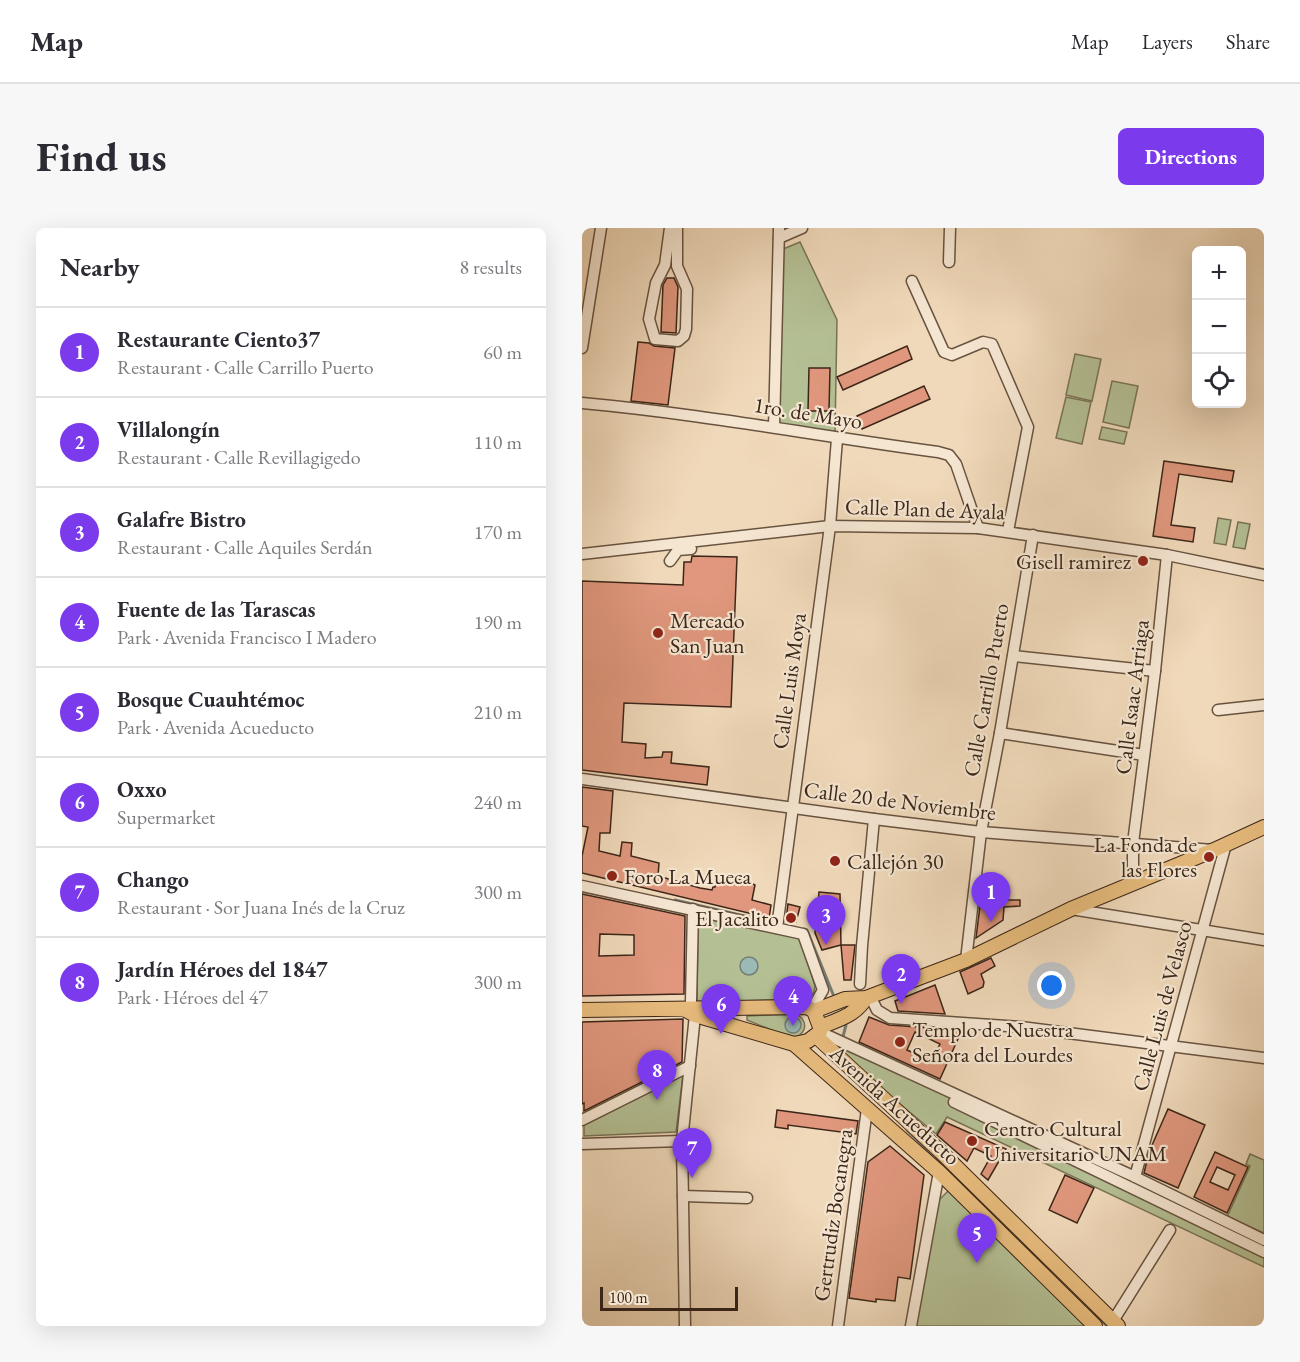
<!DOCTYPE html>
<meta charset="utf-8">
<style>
body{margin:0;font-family:"EB Garamond",serif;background:#f7f7f7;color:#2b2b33}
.controls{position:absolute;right:18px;top:18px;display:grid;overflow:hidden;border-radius:9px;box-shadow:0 6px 24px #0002}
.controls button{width:54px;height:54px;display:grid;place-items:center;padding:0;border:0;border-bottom:2px solid #e1e1e2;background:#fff;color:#2b2b33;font:30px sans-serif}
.scale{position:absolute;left:18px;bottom:15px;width:138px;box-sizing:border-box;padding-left:6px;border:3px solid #3b2618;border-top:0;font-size:16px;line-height:21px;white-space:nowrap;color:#3b2618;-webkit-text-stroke:4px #f5e6d2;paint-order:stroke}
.you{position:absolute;left:470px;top:758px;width:21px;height:21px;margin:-15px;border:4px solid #fff;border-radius:50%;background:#1a73e8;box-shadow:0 0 0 9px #1a73e833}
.badge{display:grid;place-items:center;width:39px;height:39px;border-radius:50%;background:#7c3aed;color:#fff;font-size:20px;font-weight:700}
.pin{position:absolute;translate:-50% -50px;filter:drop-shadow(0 2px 3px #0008)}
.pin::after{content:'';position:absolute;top:32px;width:21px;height:18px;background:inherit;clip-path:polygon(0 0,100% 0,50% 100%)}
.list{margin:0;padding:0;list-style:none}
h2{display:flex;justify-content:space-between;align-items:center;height:78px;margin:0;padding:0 24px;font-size:26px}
h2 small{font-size:20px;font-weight:400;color:#7c7c81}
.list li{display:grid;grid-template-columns:39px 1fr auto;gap:18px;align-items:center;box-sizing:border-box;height:90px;padding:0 24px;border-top:2px solid #e1e1e2}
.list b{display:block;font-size:22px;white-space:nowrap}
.list p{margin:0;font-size:20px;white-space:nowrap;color:#7c7c81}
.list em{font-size:20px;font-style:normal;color:#7c7c81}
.icon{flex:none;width:33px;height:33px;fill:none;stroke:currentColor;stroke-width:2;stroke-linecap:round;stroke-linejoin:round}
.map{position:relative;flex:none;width:682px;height:1098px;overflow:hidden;border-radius:9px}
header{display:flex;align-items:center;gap:36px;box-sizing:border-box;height:84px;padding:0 30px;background:#fff;border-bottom:2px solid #e1e1e2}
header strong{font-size:28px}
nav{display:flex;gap:33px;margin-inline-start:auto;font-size:21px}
.intro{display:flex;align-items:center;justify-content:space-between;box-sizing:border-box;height:144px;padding:0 36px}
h1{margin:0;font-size:42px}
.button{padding:15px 27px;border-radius:9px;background:#7c3aed;color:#fff;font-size:21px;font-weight:700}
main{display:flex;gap:36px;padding:0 36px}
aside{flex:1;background:#fff;border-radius:9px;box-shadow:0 6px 24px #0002}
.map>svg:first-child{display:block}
.green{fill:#b4c094;stroke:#787356;stroke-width:1.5}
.water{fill:#9bb9b5;stroke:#757e76;stroke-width:1.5}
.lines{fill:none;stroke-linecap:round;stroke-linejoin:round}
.stream{stroke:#757e76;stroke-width:3}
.building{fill:#e0977d;stroke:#3b2618;stroke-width:1.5;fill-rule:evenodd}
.minor-casing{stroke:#685340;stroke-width:13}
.major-casing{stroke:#3b2618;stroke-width:16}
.minor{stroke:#f5e6d2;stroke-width:10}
.major{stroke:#e8bc7d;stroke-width:14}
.poi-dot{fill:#8f2418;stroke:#f5e6d2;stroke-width:2}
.labels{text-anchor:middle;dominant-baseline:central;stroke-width:4.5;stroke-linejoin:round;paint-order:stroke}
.street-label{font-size:22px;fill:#3b2618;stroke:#f5e6d2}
.poi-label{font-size:22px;fill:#3b2618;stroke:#f5e6d2;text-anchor:start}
</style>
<header>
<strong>Map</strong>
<nav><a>Map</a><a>Layers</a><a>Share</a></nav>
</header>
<div class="intro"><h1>Find us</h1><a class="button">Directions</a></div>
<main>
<aside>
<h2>Nearby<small>8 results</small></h2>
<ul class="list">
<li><span class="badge">1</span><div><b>Restaurante Ciento37</b><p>Restaurant · Calle Carrillo Puerto</p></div><em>60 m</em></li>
<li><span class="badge">2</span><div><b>Villalongín</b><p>Restaurant · Calle Revillagigedo</p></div><em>110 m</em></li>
<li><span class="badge">3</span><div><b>Galafre Bistro</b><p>Restaurant · Calle Aquiles Serdán</p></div><em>170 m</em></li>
<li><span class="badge">4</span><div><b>Fuente de las Tarascas</b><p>Park · Avenida Francisco I Madero</p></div><em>190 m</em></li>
<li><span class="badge">5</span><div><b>Bosque Cuauhtémoc</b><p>Park · Avenida Acueducto</p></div><em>210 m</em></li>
<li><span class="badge">6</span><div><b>Oxxo</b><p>Supermarket</p></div><em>240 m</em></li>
<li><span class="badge">7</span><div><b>Chango</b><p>Restaurant · Sor Juana Inés de la Cruz</p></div><em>300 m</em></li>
<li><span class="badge">8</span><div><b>Jardín Héroes del 1847</b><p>Park · Héroes del 47</p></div><em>300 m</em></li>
</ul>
</aside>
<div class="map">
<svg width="682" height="1098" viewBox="0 0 682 1098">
<rect width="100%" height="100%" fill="#f0d9ba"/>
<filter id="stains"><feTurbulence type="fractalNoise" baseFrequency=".00333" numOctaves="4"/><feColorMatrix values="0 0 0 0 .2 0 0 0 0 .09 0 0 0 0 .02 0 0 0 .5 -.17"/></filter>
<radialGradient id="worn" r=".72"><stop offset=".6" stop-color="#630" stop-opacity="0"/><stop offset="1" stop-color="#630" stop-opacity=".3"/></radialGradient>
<!-- green -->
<g class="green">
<path d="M 218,14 L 255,92 L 253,204 L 197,196 L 201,21 Z"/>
<path d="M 493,126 L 519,131 L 510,173 L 484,167 Z"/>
<path d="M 530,153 L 556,158 L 547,200 L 521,194 Z"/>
<path d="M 484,169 L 509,174 L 500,216 L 474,210 Z"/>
<path d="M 520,199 L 545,204 L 542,216 L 517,211 Z"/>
<path d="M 636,290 L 649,292 L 644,317 L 632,315 Z"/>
<path d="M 656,294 L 668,296 L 663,321 L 651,319 Z"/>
<path d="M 123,688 L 217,707 L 233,758 L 232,764 L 227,771 L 115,774 L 116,697 Z"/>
<path d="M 214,786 C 228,793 224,809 209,810 L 165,792 L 165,788 Z"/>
<path d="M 265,821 L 682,1012 L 682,1039 L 365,889 L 354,906 L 263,830 L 262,825 Z"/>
<path d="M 101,847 L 94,904 L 2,908 L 2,897 Z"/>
<path d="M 668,926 L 682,932 L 682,1005 L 645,989 L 668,938 L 664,936 Z"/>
<path d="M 369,960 L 506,1098 L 334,1098 L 357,972 Z"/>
</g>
<!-- water -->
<g class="water">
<circle cx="167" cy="738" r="9"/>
<circle cx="211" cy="797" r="8"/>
</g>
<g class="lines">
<!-- stream -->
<g class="stream">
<path d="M 93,672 L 171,690"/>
<path d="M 222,701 L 225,702 L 253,771"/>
<path d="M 257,824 L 264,797 L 263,793"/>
<path d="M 325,902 L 525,1098"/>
</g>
</g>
<!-- building -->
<g class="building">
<path d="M 85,50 L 92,50 L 96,59 L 94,105 L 79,104 L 81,57 Z"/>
<path d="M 56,114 L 67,115 L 72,118 L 93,120 L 86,177 L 49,173 Z"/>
<path d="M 325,118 L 330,131 L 261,162 L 255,149 Z"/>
<path d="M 227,140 L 248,140 L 247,183 L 226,183 Z"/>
<path d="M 342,158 L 348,171 L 280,201 L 275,188 Z"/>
<path d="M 582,233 L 652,243 L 650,254 L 597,246 L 589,297 L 613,300 L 611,314 L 571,308 Z"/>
<path d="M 110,328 L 155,329 L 149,479 L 42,475 L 40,514 L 64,516 L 63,530 L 80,529 L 81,524 L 90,524 L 89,535 L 127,539 L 125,557 L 0,542 L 0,353 L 101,357 L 102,334 L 109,334 Z"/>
<path d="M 0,559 L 31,563 L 28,605 L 18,605 L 17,623 L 38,628 L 40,614 L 50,615 L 49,628 L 77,635 L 76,648 L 118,660 L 130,662 L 131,659 L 133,659 L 134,652 L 154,656 L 155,651 L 168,654 L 173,657 L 170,672 L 189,677 L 187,690 L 0,645 L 0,628 L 6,599 L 0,598 Z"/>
<path d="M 237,664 L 258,666 L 259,717 L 273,717 L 269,752 L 262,752 L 259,717 L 240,722 L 233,705 Z"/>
<path d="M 0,666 L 103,688 L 102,766 L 0,768 ZM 18,706 L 52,707 L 52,727 L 17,728 Z"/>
<path d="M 422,667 L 422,672 L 438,672 L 438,678 L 422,679 L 421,692 L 394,710 L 399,670 Z"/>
<path d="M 206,676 L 218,679 L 214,694 L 204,692 Z"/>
<path d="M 409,730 L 413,738 L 399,746 L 402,754 L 401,759 L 386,766 L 378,744 Z"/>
<path d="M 353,757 L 363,786 L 316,783 L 313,773 Z"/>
<path d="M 287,789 L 307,797 L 380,802 L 358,851 L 277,814 ZM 333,804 L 358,816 L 350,833 L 325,822 Z"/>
<path d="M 101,791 L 100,834 L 2,883 L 2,875 L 0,876 L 0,794 Z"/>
<path d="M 586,881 L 623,897 L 596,960 L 562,945 L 567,924 Z"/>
<path d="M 195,882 L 276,893 L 274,906 L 206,897 L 206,901 L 193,899 Z"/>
<path d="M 363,894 L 424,921 L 406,952 L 399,946 L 409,928 L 392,920 L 385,933 L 355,907 Z"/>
<path d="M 308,918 L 342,947 L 328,1051 L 316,1049 L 313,1073 L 294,1071 L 294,1074 L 267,1070 L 286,934 Z"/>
<path d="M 633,924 L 666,939 L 645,985 L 612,969 ZM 635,939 L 653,947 L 646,962 L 628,954 Z"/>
<path d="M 483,947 L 512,960 L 495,995 L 467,982 Z"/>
</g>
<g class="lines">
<!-- minor casing -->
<g class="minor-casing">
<g id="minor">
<path d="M 88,0 L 83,37 L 74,55 L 67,91 L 73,111 L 96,113 L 102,108 L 104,101 L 105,61 L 95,38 L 95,0"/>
<path d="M 197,10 L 220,0"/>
<path d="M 367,34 L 368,0"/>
<path d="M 330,53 L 362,124 L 370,127 L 401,114 L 410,116 L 446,199 L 426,303"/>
<path d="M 0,120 L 19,0"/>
<path d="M 0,175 C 120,186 237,208 356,224 L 367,227 L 374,236 L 396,300"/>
<path d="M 192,199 L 197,0"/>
<path d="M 0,326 L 248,298 L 396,300 L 585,327 L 682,347"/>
<path d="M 88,333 L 96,322 L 109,321"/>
<path d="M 431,428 L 573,443"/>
<path d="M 636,482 L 682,477"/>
<path d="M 418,505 L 562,527"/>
<path d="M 0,551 L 292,591 L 399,604 L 631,622"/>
<path d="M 551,655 L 551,615 L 573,443 L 585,327"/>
<path d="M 0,658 L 221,706 L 241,762 L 230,781"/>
<path d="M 489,681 L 682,712"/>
<path d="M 195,700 L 248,298 L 255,211"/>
<path d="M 384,732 L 399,604 L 418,505 L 451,307"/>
<path d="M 278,756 L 280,718 L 292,591"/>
<path d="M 288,768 L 295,782 L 308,790 L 439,799 L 682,830"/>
<path d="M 238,804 L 553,949 L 682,1012"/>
<path d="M 372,874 L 682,1024"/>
<path d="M 0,892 L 108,838"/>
<path d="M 0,916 L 100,913"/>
<path d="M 553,949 L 644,616"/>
<path d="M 101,968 L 165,970"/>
<path d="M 531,1093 L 588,1002"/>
<path d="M 103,1098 L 100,913 L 113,787 L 109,774 L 111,681"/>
<path d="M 256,1098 L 285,881"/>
<path d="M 329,1098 L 357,944"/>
</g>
</g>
<!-- major casing -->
<g class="major-casing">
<g id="major">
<path d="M 0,782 L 225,779 L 232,783 L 238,799 L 238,804 L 226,813 L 212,816 L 113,787 L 102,781"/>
<path d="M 232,783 L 263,771 L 284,770 L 384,732 L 489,681 L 632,622 L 682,599"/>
<path d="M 238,799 C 258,791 272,788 284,770"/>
<path d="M 234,808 L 359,924 L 536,1098"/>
<path d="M 212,816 L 357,944 L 513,1098"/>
</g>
</g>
<!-- minor -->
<use href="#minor" class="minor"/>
<!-- major -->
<use href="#major" class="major"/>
</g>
<!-- markers -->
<g class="poi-dot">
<circle cx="561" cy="333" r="6"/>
<circle cx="76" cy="405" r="6"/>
<circle cx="627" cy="629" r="6"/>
<circle cx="253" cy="633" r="6"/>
<circle cx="30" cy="648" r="6"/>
<circle cx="209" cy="690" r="6"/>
<circle cx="318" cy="814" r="6"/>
<circle cx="390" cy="913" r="6"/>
</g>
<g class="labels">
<!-- street labels -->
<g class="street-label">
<text transform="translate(226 185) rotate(9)">1ro. de Mayo</text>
<text transform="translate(343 281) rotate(2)">Calle Plan de Ayala</text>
<text transform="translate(207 453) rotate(-82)">Calle Luis Moya</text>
<text transform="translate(404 462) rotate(-80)">Calle Carrillo Puerto</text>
<text transform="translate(550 469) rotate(-83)">Calle Isaac Arriaga</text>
<text transform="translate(318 573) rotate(7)">Calle 20 de Noviembre</text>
<text transform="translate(580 778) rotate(-75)">Calle Luis de Velasco</text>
<text transform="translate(313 877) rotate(42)">Avenida Acueducto</text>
<text transform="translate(251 987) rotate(-82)">Gertrudiz Bocanegra</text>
</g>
<!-- poi labels -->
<g class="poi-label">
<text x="549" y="333" text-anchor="end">Gisell ramirez</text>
<text x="88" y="392">Mercado<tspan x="88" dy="25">San Juan</tspan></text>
<text x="615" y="616" text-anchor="end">La Fonda de<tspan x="615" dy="25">las Flores</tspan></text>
<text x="265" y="633">Callejón 30</text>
<text x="42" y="648">Foro La Mueca</text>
<text x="197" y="690" text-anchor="end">El Jacalito</text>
<text x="330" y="801">Templo de Nuestra<tspan x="330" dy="25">Señora del Lourdes</tspan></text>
<text x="402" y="900">Centro Cultural<tspan x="402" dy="25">Universitario UNAM</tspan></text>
</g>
</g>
<rect width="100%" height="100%" filter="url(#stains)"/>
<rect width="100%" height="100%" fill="url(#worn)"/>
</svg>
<div class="controls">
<button>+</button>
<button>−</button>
<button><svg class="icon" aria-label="locate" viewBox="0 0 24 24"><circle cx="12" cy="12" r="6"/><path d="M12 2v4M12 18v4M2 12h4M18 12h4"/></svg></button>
</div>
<div class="scale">100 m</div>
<div class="you"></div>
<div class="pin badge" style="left:409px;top:694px">1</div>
<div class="pin badge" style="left:319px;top:776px">2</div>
<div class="pin badge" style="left:244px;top:717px">3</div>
<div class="pin badge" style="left:211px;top:798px">4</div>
<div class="pin badge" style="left:395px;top:1035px">5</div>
<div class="pin badge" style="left:139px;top:806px">6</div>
<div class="pin badge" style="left:110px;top:950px">7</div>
<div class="pin badge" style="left:75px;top:872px">8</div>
</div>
</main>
